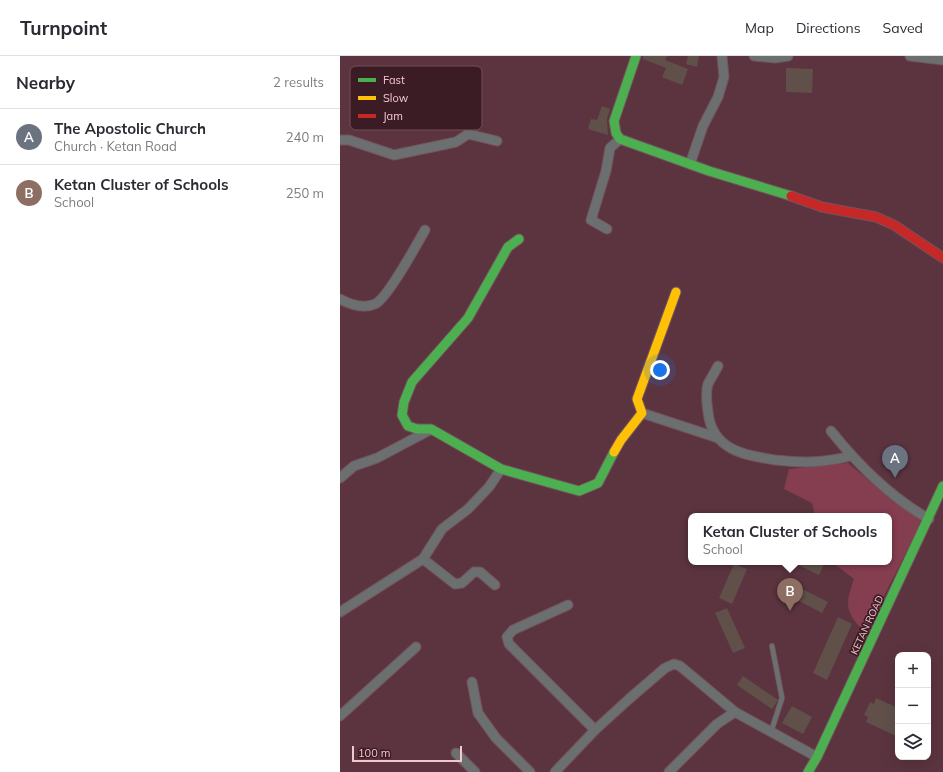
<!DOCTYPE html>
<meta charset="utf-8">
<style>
body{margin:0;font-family:Mulish,sans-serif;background:#f7f7f7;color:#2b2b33}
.controls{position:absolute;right:12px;bottom:12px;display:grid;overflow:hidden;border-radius:8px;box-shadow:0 4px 16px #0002}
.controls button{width:36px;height:36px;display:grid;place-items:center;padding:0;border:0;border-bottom:1px solid #e1e1e2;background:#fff;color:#2b2b33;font:20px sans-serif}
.scale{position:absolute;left:12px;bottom:10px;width:110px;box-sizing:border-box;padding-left:4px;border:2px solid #f3c7d0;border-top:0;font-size:11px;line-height:14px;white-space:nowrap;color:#f3c7d0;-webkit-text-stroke:3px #3c1c24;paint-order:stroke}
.you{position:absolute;left:320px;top:314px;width:14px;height:14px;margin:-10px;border:3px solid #fff;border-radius:50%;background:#1a73e8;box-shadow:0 0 0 6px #1a73e833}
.badge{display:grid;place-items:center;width:26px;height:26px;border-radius:50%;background:#6d5a63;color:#fff;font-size:13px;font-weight:700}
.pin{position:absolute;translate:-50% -33px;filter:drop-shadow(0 1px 2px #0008)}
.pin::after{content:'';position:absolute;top:21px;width:14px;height:12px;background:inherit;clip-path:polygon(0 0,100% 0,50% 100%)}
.popup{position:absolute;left:348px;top:457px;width:204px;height:52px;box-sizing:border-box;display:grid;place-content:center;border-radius:8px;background:#fff;filter:drop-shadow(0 1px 3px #0005);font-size:13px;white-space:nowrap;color:#7c7c81}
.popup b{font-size:15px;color:#2b2b33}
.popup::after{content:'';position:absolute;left:50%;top:100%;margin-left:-8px;border:8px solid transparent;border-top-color:#fff}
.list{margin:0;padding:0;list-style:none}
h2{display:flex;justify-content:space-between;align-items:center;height:52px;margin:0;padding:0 16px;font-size:17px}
h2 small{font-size:13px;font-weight:400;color:#7c7c81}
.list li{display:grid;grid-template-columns:26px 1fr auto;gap:12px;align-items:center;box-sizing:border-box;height:56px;padding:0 16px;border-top:1px solid #e1e1e2}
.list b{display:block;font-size:15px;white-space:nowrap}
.list p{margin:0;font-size:13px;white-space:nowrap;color:#7c7c81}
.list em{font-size:13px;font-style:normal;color:#7c7c81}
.icon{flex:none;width:22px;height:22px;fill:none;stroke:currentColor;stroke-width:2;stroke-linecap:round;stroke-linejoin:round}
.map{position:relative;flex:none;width:603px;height:716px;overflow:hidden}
header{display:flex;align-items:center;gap:24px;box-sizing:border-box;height:56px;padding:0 20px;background:#fff;border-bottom:1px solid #e1e1e2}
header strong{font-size:19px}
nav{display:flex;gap:22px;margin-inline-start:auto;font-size:14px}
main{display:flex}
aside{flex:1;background:#fff}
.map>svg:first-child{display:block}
.green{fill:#853d50}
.building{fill:#605049}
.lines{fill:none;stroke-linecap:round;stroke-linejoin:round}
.lane-casing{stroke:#73525b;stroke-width:6}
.street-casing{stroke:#73525b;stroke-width:11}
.fast-casing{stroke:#73525b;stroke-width:11}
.slow-casing{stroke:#73525b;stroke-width:11}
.jam-casing{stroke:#73525b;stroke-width:11}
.lane{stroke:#6b6f6f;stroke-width:4.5}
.street{stroke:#6b6f6f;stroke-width:9}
.fast{stroke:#4caf50;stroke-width:9}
.slow{stroke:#ffc107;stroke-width:9}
.jam{stroke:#c62828;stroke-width:9}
.labels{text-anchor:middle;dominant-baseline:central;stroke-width:3.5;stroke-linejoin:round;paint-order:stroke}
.street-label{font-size:10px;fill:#f3c7d0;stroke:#3c1c24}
.key{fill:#3c1c24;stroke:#734f58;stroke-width:1}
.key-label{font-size:11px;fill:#f3c7d0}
</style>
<header>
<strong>Turnpoint</strong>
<nav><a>Map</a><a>Directions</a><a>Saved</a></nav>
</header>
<main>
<aside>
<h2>Nearby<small>2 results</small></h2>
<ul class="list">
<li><span class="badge" style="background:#6b7280">A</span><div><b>The Apostolic Church</b><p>Church · Ketan Road</p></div><em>240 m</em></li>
<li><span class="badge" style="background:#8d6e63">B</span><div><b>Ketan Cluster of Schools</b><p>School</p></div><em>250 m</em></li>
</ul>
</aside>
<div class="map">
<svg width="603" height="716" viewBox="0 0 603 716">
<rect width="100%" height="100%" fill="#5b343f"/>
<!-- green -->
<path class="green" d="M 508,407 L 549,442 L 582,465 L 525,577 C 506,556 504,551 514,523 L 492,506 L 549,506 L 549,460 L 475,460 L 472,447 L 444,433 L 449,413 Z"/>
<!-- building -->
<g class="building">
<path d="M 303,0 L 327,0 L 325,4 L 348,13 L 342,29 L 322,21 L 326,12 L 303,3 Z"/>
<path d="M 348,0 L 359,0 L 357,11 L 346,8 Z"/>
<path d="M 446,12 L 473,13 L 472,37 L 446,36 Z"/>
<path d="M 262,50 L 270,53 L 267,63 L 268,79 L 248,73 L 251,63 L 257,64 Z"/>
<path d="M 452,506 L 485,506 L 479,519 Z"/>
<path d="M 394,508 L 407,513 L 392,548 L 379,542 Z"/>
<path d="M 458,531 L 488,546 L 482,557 L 453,542 Z"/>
<path d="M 387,552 L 405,592 L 393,597 L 375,557 Z"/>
<path d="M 498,561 L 512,568 L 487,624 L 473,617 Z"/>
<path d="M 403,620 L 438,644 L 432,653 L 397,629 Z"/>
<path d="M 536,642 L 558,652 L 556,680 L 526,666 L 528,661 L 524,659 L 530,646 L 534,648 Z"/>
<path d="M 452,650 L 472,661 L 463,678 L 442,667 Z"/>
</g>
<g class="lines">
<!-- lane casing -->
<g class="lane-casing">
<path id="lane" d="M 431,676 L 442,642 L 432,590"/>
</g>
<!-- street casing -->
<g class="street-casing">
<g id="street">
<path d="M 414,0 L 435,2 L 448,0"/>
<path d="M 570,0 L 603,4"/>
<path d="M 0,84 L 9,84 L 54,99 L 116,86 L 128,78 L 157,85"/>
<path d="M 350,108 L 363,70 L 378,41 L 384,21 L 382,0"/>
<path d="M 267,173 L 251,164 L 266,115 L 270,92 L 280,83"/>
<path d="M 0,243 C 11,249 23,253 35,248 C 47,243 77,188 85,174"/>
<path d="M 378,310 C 375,316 371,322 368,328 C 365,337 367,347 368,356 C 372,394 404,399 435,404 C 463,407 483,407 511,400"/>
<path d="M 302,357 L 378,382"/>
<path d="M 491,375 C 519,410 550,441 589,463"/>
<path d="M 0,422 L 14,410 L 37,402 L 90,374"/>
<path d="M 83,503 L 115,528 L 122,527 L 134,516 L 140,516 L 155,529"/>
<path d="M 228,549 L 173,574 L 167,581 L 169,588 L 255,674"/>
<path d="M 0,556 L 83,503 L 102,473 L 128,453 L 149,431 L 161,413"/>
<path d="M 132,626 L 138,657 L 156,682 L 190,716"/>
<path d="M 0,660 L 76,591"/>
<path d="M 116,697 L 135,716"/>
<path d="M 215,716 L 255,674 L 289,643 L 325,612 L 334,608 L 340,610 L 395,656 L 477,701"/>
<path d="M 329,716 L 377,668 L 395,656"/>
</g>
</g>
<!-- fast casing -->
<g class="fast-casing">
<g id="fast">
<path d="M 296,0 L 274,65 L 276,77 L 280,83 L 369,115 L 451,140"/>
<path d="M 179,183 L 168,191 L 128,262 L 72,326 L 64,346 L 62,359 L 68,370 L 77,373 L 91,373 L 161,413 L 239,435 L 258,427 L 274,396"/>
<path d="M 468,716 L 477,701 L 603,430"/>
</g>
</g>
<!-- slow casing -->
<g class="slow-casing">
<path id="slow" d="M 274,396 L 281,384 L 302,357 L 297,343 L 336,236"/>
</g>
<!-- jam casing -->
<g class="jam-casing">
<path id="jam" d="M 451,140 L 482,151 L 536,161 L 554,169 L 603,202"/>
</g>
<!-- lane -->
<use href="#lane" class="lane"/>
<!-- street -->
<use href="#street" class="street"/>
<!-- fast -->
<use href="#fast" class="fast"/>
<!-- slow -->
<use href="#slow" class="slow"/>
<!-- jam -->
<use href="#jam" class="jam"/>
</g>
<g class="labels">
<!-- street labels -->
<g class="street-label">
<text transform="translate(527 569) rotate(-65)">KETAN ROAD</text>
</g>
</g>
<!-- legend -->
<rect x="10" y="10" width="132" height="64" rx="6" class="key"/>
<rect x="18" y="22" width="18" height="4" fill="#4caf50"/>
<rect x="18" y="40" width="18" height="4" fill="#ffc107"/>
<rect x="18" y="58" width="18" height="4" fill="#c62828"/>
<g class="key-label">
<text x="43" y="28">Fast</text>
<text x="43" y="46">Slow</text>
<text x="43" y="64">Jam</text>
</g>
</svg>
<div class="controls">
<button>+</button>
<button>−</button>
<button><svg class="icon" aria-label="layers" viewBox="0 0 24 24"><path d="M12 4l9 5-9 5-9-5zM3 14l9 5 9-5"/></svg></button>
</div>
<div class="scale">100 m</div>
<div class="you"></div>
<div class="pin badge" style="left:555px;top:422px;background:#6b7280">A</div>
<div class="pin badge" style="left:450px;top:555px;background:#8d6e63">B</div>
<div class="popup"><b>Ketan Cluster of Schools</b>School</div>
</div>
</main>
